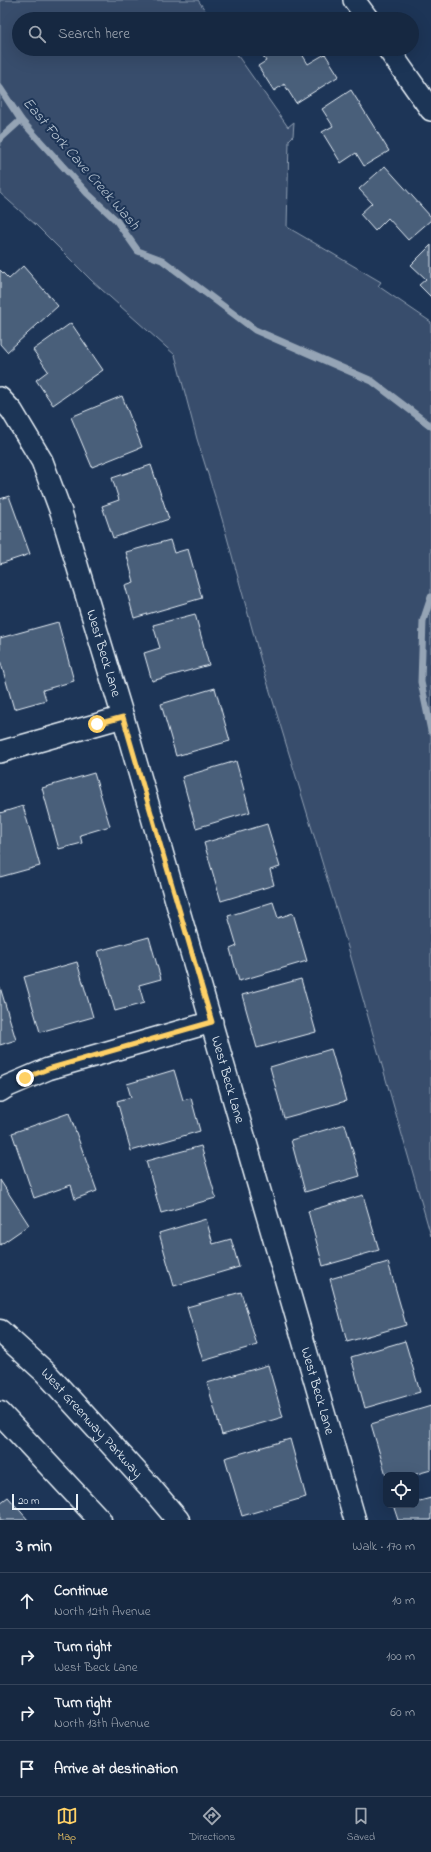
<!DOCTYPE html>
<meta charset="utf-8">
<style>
body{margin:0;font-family:"Indie Flower",sans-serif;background:#23344c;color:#f1f3f6}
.controls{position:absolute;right:12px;bottom:12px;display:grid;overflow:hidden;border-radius:8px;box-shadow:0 4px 16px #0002}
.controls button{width:36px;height:36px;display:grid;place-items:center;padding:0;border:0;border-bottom:1px solid #35445a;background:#162841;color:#f1f3f6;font:20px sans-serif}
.scale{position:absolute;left:12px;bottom:10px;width:66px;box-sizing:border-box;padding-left:4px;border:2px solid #e8f1f8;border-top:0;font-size:11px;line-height:14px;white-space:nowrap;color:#e8f1f8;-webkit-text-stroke:3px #1d3557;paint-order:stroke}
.stop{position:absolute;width:12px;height:12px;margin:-9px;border:3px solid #ffd166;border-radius:50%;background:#fff}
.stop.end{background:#ffd166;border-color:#fff;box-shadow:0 1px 4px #0008}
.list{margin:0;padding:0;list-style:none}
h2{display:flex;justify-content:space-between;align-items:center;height:52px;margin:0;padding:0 16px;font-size:17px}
h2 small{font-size:13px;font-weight:400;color:#9ea6b1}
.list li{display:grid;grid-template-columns:26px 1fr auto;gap:12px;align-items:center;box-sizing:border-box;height:56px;padding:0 16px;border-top:1px solid #35445a}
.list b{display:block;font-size:15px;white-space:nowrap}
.list p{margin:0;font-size:13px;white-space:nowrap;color:#9ea6b1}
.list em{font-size:13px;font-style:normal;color:#9ea6b1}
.icon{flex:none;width:22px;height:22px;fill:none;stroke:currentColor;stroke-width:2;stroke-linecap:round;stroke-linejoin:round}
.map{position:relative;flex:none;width:431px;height:1520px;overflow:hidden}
.search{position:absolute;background:#162841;box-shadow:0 4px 16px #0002;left:12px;right:12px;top:12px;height:44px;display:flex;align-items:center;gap:10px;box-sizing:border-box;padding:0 14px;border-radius:22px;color:#9ea6b1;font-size:15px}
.sheet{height:276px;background:#162841}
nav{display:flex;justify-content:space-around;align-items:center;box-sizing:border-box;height:56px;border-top:1px solid #35445a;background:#162841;font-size:11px;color:#9ea6b1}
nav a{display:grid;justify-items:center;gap:2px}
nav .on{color:#ffd166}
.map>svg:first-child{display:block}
.green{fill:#374d6c;stroke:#909fb2}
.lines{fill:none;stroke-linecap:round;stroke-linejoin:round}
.stream{stroke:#95a4b5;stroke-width:7}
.building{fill:#495e7a;stroke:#e8f1f8}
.minor-casing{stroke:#e8f1f8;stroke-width:24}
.major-casing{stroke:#e8f1f8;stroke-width:25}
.minor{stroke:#1d3557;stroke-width:21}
.major{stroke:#1d3557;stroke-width:22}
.route{stroke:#ffd166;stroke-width:5}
.labels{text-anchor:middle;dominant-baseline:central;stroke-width:4;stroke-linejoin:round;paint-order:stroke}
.street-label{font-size:14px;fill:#e8f1f8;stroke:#1d3557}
.water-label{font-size:15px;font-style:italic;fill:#b7c4d1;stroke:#1d3557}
</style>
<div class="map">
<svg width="431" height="1520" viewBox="0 0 431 1520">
<rect width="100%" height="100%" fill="#1d3557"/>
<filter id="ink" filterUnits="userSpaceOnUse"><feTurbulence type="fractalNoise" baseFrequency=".025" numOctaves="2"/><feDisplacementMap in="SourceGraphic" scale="8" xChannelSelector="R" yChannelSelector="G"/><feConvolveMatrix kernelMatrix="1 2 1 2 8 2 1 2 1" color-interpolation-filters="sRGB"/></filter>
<g filter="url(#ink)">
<!-- green -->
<path class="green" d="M 0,0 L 198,0 L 211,19 L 19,19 L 19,49 L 233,49 L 288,127 L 294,122 L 293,136 L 289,140 L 287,227 L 381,282 L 378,286 L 431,322 L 431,1236 L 350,954 L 262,665 L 222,519 L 197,439 L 175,355 L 92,281 L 36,225 L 0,193 Z"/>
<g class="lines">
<!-- stream -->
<g class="stream">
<path d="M 0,88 L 21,120 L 87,193 L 116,220 L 138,251 L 162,260 L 255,330 L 372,381 L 431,426"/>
<path d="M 0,139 L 21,120"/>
<path d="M 431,597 L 423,621 L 421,682 L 431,731"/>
</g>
</g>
<!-- building -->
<g class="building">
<path d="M 259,49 L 299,49 L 308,64 L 325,54 L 339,76 L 296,103 L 284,84 L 274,91 L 258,66 L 266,61 Z"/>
<path d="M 351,90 L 389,151 L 364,166 L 356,153 L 341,163 L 322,132 L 333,126 L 322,109 Z"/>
<path d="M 385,166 L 431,217 L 431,220 L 408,240 L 388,218 L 375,231 L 360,214 L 372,203 L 359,189 Z"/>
<path d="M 431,245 L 431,297 L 419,285 L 426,279 L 411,265 Z"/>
<path d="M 23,266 L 58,306 L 7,352 L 0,344 L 0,270 L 9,279 Z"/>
<path d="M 71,323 L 103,370 L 53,405 L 36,380 L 48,371 L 33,350 Z"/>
<path d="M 122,396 L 142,447 L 92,467 L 71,417 Z"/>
<path d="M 151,465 L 169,519 L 113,538 L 102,506 L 119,500 L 112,478 Z"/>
<path d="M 9,496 L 30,554 L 0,564 L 0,499 Z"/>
<path d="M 170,540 L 174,553 L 188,549 L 202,598 L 134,618 L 125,585 L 134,582 L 126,552 Z"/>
<path d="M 195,614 L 209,665 L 152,681 L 144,653 L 160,648 L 153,625 Z"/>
<path d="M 58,622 L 74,681 L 43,690 L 46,700 L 14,709 L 0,660 L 0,638 Z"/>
<path d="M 215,688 L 230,741 L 176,756 L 161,704 Z"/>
<path d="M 236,761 L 250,812 L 196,828 L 182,777 Z"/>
<path d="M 94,773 L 110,826 L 80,835 L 82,843 L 59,849 L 42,788 Z"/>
<path d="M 23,806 L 40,866 L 0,877 L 0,813 Z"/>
<path d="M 267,824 L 280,867 L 270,870 L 274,885 L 221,901 L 204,843 Z"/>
<path d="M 273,902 L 278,918 L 293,913 L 307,961 L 239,981 L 230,949 L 237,946 L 228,916 Z"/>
<path d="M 149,937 L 161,979 L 139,985 L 144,1003 L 115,1011 L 98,951 Z"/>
<path d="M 77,962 L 93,1017 L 40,1032 L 24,977 Z"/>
<path d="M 301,979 L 316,1032 L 257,1048 L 242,995 Z"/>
<path d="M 0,987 L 16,1040 L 0,1045 Z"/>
<path d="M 331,1049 L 346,1101 L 284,1118 L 270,1067 Z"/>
<path d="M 174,1070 L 183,1100 L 191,1098 L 200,1131 L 131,1151 L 117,1101 L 131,1097 L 127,1084 Z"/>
<path d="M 69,1113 L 97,1191 L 75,1199 L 71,1185 L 34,1198 L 12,1133 Z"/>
<path d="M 345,1124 L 360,1176 L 305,1192 L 291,1140 Z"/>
<path d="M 201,1146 L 216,1198 L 161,1213 L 146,1161 Z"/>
<path d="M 0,1180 L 29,1225 L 0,1245 Z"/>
<path d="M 363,1195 L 379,1250 L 323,1266 L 308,1211 Z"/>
<path d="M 206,1219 L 213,1244 L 231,1239 L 239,1267 L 174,1286 L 159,1233 Z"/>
<path d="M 388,1262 L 406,1325 L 347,1342 L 330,1279 Z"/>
<path d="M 241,1292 L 257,1345 L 203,1361 L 187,1307 Z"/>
<path d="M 405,1341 L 420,1392 L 365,1408 L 351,1357 Z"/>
<path d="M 268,1365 L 283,1417 L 222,1435 L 207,1383 Z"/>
<path d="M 431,1406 L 431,1470 L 413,1475 L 386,1475 L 371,1424 Z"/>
<path d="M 290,1439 L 306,1497 L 242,1516 L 225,1458 Z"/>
<path d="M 8,1497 L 28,1520 L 0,1520 L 0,1503 Z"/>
<path d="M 431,1498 L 431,1520 L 398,1520 L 394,1508 L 404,1505 L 416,1505 L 416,1502 Z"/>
</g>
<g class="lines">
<!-- minor casing -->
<g class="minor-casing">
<g id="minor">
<path d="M 354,0 L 368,19"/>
<path d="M 388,49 L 431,110"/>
<path id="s1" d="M 0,398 L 12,411 L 42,461 L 61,512 L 123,717 L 355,1520"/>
<path d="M 0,752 L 123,717"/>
<path d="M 0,1091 L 8,1086 L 48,1069 L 212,1022"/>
</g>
</g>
<!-- major casing -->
<g class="major-casing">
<g id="major">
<path id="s2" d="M 0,1331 L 45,1372 L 151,1488 L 178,1520"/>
<path d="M 0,1413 L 100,1520"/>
</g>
</g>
<!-- minor -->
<use href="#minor" class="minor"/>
<!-- major -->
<use href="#major" class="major"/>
</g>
</g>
<g class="lines" filter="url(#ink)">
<!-- route -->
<path class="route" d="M 25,1078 L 48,1069 L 212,1022 L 123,717 L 97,724"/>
</g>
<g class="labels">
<!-- street labels -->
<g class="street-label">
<text stroke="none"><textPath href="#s1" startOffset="278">West Beck Lane</textPath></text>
<text stroke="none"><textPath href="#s1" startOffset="722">West Beck Lane</textPath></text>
<text stroke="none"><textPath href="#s1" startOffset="1046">West Beck Lane</textPath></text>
<text stroke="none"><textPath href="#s2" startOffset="130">West Greenway Parkway</textPath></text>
</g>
<!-- water labels -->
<g class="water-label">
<text transform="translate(81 164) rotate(49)">East Fork Cave Creek Wash</text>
</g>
</g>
</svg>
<div class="controls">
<button><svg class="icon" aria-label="locate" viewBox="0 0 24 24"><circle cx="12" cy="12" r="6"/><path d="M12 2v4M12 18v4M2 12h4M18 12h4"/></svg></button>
</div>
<div class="scale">20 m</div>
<div class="stop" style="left:97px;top:724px"></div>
<div class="stop end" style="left:25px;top:1078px"></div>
<div class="search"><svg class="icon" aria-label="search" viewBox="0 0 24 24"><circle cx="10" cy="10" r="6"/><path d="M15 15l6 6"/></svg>Search here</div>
</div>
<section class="sheet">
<h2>3 min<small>Walk · 170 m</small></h2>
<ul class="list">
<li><svg class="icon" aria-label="ahead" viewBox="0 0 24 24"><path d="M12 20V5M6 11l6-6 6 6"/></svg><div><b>Continue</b><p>North 12th Avenue</p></div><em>10 m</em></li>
<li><svg class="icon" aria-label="right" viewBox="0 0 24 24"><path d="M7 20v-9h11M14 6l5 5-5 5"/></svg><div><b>Turn right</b><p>West Beck Lane</p></div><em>100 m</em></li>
<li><svg class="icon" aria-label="right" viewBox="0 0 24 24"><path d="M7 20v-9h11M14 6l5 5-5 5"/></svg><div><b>Turn right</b><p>North 13th Avenue</p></div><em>60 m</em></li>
<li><svg class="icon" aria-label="arrive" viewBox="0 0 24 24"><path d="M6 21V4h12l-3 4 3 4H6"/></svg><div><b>Arrive at destination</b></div></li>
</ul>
</section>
<nav>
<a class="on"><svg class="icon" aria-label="map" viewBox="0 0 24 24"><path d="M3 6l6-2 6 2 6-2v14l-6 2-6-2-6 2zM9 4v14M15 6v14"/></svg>Map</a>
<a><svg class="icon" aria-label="directions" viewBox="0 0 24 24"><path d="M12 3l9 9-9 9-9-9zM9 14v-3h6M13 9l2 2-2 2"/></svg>Directions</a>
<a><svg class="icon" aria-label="saved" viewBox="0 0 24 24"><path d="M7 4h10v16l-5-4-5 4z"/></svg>Saved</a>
</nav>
